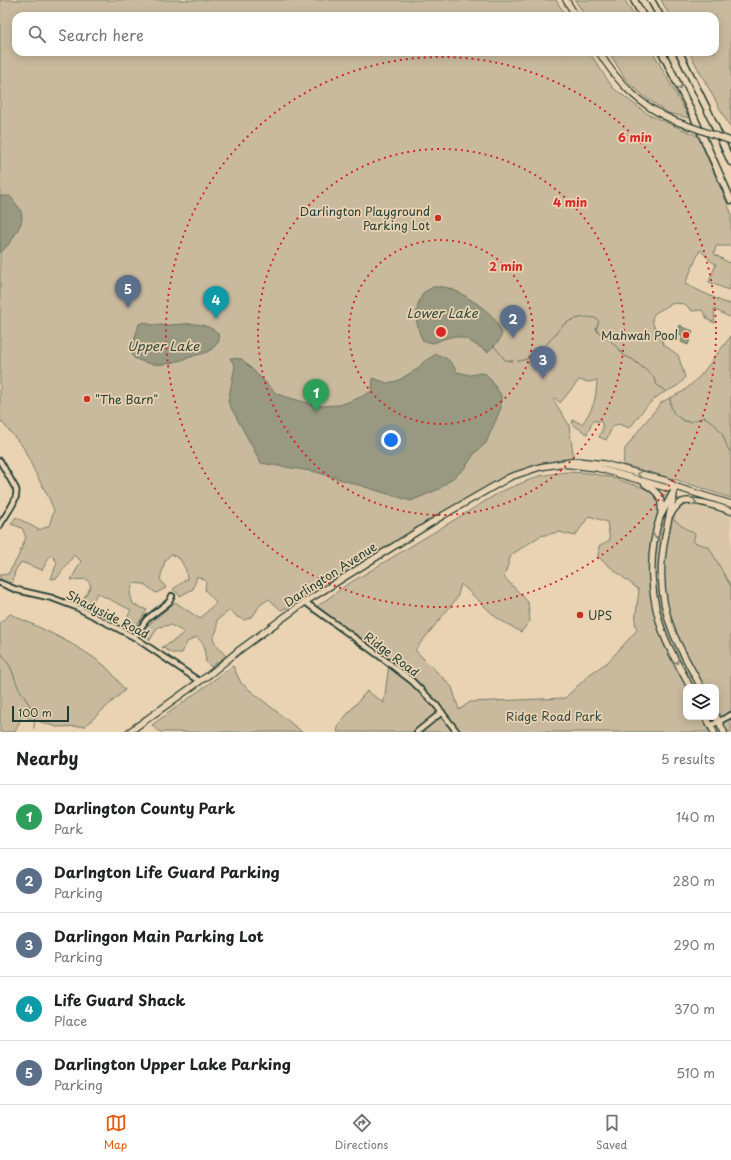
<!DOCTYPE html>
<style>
body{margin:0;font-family:"Playpen Sans",sans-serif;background:#f6f6f6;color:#202124}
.controls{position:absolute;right:12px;bottom:12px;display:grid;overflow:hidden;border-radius:8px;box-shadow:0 2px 10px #0003}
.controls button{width:36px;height:36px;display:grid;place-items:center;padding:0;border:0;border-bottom:1px solid #e0e0e0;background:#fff;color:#202124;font:20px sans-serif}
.scale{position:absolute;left:12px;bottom:10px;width:57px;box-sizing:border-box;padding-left:4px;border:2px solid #1f3d34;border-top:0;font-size:11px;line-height:14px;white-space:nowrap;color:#1f3d34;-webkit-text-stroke:3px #ead3b3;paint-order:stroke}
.you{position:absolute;left:391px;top:440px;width:14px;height:14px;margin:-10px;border:3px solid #fff;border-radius:50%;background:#1a73e8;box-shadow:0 0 0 6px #1a73e833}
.badge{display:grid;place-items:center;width:26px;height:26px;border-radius:50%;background:#ea580c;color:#fff;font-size:13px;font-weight:700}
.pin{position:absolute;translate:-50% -33px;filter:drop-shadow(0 1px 2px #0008)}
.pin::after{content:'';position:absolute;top:21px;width:14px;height:12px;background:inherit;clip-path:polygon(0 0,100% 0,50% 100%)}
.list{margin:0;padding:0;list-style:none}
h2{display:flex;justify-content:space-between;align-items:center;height:52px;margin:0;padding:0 16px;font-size:17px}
h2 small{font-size:13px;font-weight:400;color:#757577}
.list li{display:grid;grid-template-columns:26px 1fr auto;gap:12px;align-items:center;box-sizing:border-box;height:64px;padding:0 16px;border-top:1px solid #e0e0e0}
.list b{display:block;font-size:15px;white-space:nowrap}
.list p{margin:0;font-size:13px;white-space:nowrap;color:#757577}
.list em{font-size:13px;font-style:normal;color:#757577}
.icon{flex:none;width:22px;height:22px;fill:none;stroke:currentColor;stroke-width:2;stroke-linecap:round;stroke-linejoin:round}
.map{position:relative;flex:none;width:731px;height:732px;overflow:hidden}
.search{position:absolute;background:#fff;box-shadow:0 2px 10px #0003;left:12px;right:12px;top:12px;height:44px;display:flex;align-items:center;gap:10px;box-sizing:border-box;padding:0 14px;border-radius:12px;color:#757577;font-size:15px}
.sheet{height:372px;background:#fff}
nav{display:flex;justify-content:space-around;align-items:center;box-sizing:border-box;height:56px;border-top:1px solid #e0e0e0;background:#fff;font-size:11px;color:#757577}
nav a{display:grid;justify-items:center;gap:2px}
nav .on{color:#ea580c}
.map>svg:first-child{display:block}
.built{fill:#d9c6a8}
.green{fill:#c9ba9e;stroke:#747c69;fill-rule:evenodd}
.water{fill:#999881;stroke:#687462}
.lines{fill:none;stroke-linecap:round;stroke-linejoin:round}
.stream{stroke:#687462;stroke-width:1}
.minor-casing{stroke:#1f3d34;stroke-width:8}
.major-casing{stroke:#1f3d34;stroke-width:8}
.highway-casing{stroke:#1f3d34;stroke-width:9}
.minor{stroke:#ead3b3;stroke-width:4.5}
.major{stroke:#ead3b3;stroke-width:5.5}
.highway{stroke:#ead3b3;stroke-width:6}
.major-bridge-casing{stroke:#1f3d34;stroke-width:8;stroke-linecap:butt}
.major-bridge{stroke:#ead3b3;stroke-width:5.5}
.oneway{stroke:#7a806d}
.ring{fill:none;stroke:#d62828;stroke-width:2;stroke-dasharray:2 4}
.poi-dot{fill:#c8321e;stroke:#ead3b3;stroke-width:1.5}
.labels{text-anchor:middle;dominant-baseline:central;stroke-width:3.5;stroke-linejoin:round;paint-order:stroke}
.poi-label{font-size:12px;fill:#1f3d34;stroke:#ead3b3;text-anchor:end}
.street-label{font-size:12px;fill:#1f3d34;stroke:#ead3b3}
.park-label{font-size:12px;fill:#304a3f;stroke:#ead3b3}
.water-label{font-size:13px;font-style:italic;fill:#314b40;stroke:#ead3b3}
.centre{fill:#d62828;stroke:#ead3b3;stroke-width:2}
.ring-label{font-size:12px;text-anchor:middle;font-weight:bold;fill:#d62828;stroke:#ead3b3;stroke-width:3.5;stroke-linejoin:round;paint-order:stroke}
</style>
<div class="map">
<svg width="731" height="732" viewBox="0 0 731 732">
<rect width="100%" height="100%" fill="#ead3b3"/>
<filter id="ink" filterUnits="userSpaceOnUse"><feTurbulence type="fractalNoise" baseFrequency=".025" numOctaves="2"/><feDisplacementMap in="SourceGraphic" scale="8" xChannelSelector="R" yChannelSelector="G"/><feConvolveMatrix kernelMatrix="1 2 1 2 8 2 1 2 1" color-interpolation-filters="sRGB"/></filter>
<g filter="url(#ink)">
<!-- built -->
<path class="built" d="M 692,503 L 731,515 L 731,587 L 709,547 L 692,542 L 695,534 L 682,526 L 673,519 L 677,508 Z"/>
<!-- green -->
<g class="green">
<path d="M 0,0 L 507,0 L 508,1 L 508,0 L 556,0 L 566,16 L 16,16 L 16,52 L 589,52 L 613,88 L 649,115 L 698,136 L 731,212 L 731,247 L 728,246 L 716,246 L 714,254 L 731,264 L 731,282 L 728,290 L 709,282 L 716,264 L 712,262 L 700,250 L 685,284 L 723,302 L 731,304 L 731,318 L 714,309 L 715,323 L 708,320 L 702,310 L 692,311 L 685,304 L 676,303 L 671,304 L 655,313 L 652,318 L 653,324 L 664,345 L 678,355 L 685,377 C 679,389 667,389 657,397 C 646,405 638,417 630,428 L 618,424 L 613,426 L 606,440 L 599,437 L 603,428 L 601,421 L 593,421 L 587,434 L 572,424 L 573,420 L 582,424 C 594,407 596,401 597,380 L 589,382 L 579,380 L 560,403 L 555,398 L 553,399 L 569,425 L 574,461 L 510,477 L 291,612 L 286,608 L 281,610 L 269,599 L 260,605 L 253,616 L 245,620 L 237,617 L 230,610 L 217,620 L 217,630 L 213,638 L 216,645 L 226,656 L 211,667 L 206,662 L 204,645 L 197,637 L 187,642 L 182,653 L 172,653 L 162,647 L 175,640 L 184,632 L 171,625 L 158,627 L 150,640 L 141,631 L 175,602 L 200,619 L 216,602 L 205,590 L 206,581 L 197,576 L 193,589 L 180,596 L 173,589 L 187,579 L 186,570 L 180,559 L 171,554 L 165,561 L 160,579 L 166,588 L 156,593 L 144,584 L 133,583 L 130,593 L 133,604 L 147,610 L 132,631 L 123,627 L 131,610 L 97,593 L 90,607 L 82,601 L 91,586 L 87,579 L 71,580 L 81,561 L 74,555 L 57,578 L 51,579 L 57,562 L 51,554 L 42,570 L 21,562 L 15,571 L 13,582 L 0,587 L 0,575 L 8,574 L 18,557 L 26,537 L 22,528 L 11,524 L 16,517 L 39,530 L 49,526 L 54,510 L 48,496 L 34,470 L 23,447 L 0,420 L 0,51 L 1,50 L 0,49 Z"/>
<path d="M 575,0 L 625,0 L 634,16 L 585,16 Z"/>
<path d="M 661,0 L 731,0 L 731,129 L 689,52 L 715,52 L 715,16 L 670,16 Z"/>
<path d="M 609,52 L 653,52 L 689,118 L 668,113 L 645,97 L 626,80 Z"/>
<path d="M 731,336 L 731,498 L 677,480 L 623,465 L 625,449 L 642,426 L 662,402 L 684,391 L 701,375 Z"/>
<path d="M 566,472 L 589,473 L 609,477 L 692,503 L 677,508 L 673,519 L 682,526 L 695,534 L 693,542 L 709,547 L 731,587 L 731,732 L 337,732 L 339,724 L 367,691 L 384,703 L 389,664 L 315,608 L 345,586 L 502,491 L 539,476 ZM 589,516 L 607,522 L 610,540 L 599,546 L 598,557 L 639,590 L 635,622 L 637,630 L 608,662 L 590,674 L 565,698 L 470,702 L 459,710 L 452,687 L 415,650 L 457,598 L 461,584 L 497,618 L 521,632 L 530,621 L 528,602 L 504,577 L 511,555 L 540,536 L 559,532 L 575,536 ZM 686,687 L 716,687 L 716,717 L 686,717 Z"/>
<path d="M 10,614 C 41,628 79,645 105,666 C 113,673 119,683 125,690 L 85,726 L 57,727 L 22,716 L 15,732 L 0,732 L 0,623 Z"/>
<path d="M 233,666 L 241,683 L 302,732 L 160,732 L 152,725 Z"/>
</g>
<!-- water -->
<g class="water">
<path d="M 0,196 C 14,196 9,195 17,205 C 21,209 22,214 22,219 C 23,221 13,239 11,241 C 8,246 4,249 0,253 Z"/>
<path d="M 433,287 C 438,287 444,286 448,288 C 460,291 485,308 493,317 C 497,322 499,328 502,334 L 499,341 L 488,352 L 466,339 L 455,336 L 443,339 L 434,343 L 423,341 L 419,332 L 416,318 L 418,304 L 423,293 Z"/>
<path d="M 144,322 C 147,323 151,325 155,325 C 179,327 198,317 218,333 L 219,341 C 209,355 205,352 191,357 C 168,364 157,369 134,358 L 131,351 L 139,324 Z"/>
<path d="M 680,325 L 682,326 L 682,327 L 693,331 L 688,345 L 681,342 L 683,336 L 677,334 Z"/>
<path d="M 436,354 C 447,357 452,362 457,372 L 470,375 L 481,373 L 486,374 L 491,380 L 501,395 L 501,408 L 486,443 L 475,453 L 464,469 L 439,489 L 411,501 L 316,472 L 261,463 L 228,402 L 235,366 L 230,358 L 242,359 L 277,394 L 317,406 L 340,405 L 361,397 L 372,391 L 373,378 L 387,383 L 397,381 L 419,368 C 423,360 429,359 436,354 Z"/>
</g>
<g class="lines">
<!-- stream -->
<g class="stream">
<path d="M 494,346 L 505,360 L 513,361"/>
<path d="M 518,361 C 539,359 549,340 562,326 C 568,319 592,313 599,321 L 596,329 L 598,332 L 606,336 L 625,356 L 632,359 L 653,376 L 657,385 L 665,391"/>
<path d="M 670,397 L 671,407 L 674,414 L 684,421 L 690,422 L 704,417 C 714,422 722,431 725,441 C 727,446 728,450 731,453"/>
<path d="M 0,651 L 11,668 L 18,687 L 35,714 L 34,728"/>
</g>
<!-- minor casing -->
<g class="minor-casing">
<g id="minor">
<path d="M 0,461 L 16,489 C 19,500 5,515 0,525"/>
<path d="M 0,583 L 17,590 L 52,598 L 76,607 L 134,637 L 199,681"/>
<path d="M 305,602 L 381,657 L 412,681 L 436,705 L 457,732"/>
<path d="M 134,637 L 147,619 L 169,602 L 172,596"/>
<path d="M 710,726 L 731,715"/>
<path d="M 417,732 L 442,712"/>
</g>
</g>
<!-- major casing -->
<g class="major-casing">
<g id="major">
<path d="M 566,0 L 576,16"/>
<path d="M 599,52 C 618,83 640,106 675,121"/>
<path d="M 563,464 L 597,468 L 667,488 L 675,487"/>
<path d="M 645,484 C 658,492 663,497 661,513"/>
<path d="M 676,487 L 660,517 C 647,556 650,600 665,638 C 672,655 682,671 690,687"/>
<path d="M 674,495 C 662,545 653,586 674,635 C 682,653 692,670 701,687"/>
<path d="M 671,514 C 674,509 677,505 682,502 C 694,498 718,507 731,511"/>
<path d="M 716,716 L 724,732"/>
<path d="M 706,717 L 714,732"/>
<path d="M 129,732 L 210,674 L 238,651 L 305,602 L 442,516 L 510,477 L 540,467 L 577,461 L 604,464 L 667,481 L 676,487 L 731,504"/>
</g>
</g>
<!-- highway casing -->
<g class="highway-casing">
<g id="highway">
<path d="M 634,0 L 643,16"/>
<path d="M 651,0 L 660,16"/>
<path d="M 662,52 L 694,117 L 731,200"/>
<path d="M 679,52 L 708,111 L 731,162"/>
</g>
</g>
<!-- minor -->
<use href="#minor" class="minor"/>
<!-- major -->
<use href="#major" class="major"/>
<!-- highway -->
<use href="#highway" class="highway"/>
<!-- major-bridge casing -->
<g class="major-bridge-casing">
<path id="major-bridge" d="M 675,121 L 731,141"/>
</g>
<!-- major-bridge -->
<use href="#major-bridge" class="major-bridge"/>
</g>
<!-- one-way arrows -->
<defs><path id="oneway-chevron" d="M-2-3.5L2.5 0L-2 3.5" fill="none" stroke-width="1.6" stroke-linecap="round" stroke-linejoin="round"/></defs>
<g class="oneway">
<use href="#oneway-chevron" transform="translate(679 87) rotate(64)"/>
<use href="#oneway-chevron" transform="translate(640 474) rotate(-164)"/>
<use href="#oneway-chevron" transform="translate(694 502) rotate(8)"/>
<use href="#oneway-chevron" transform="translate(656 536) rotate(100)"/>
<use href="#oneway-chevron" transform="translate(676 661) rotate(62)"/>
</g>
</g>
<!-- distance rings -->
<g class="ring">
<circle cx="441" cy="332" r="92"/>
<circle cx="441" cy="332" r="183"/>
<circle cx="441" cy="332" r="275"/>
</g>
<!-- markers -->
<g class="poi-dot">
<circle cx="438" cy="218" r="4"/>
<circle cx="686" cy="335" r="4"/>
<circle cx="87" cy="399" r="4"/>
<circle cx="580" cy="615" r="4"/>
</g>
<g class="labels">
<!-- poi labels -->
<g class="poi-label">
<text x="430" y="211">Darlington Playground<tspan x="430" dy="14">Parking Lot</tspan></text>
<text x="678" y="335">Mahwah Pool</text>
<text x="95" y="399" text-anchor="start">"The Barn"</text>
<text x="588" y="615" text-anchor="start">UPS</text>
</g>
<!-- street labels -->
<g class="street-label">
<text transform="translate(330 574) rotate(-33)">Darlington Avenue</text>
<text transform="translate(108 614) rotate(27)">Shadyside Road</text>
<text transform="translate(392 654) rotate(37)">Ridge Road</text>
</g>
<!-- park labels -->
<g class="park-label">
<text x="554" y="716">Ridge Road Park</text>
</g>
<!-- water labels -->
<g class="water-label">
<text x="442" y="312">Lower Lake</text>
<text x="163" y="345">Upper Lake</text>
</g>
</g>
<circle cx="441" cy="332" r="6" class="centre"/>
<g class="ring-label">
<text x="635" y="142">6 min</text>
<text x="570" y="207">4 min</text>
<text x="506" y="271">2 min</text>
</g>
</svg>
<div class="controls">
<button><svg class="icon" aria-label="layers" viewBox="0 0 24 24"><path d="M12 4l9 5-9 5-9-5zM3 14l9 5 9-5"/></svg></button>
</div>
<div class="scale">100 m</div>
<div class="you"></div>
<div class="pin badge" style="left:316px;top:412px;background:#2e9e5b">1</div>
<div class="pin badge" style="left:513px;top:338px;background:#5c6f8a">2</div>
<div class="pin badge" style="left:543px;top:379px;background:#5c6f8a">3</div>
<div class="pin badge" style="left:216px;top:319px;background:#0f9aa8">4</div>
<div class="pin badge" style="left:128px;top:308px;background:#5c6f8a">5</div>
<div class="search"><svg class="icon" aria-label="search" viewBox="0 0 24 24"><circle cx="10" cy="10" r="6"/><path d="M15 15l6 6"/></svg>Search here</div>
</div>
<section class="sheet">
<h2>Nearby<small>5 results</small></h2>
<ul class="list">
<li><span class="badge" style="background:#2e9e5b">1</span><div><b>Darlington County Park</b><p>Park</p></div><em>140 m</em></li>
<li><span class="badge" style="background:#5c6f8a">2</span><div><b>Darlngton Life Guard Parking</b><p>Parking</p></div><em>280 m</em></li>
<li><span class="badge" style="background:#5c6f8a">3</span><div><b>Darlingon Main Parking Lot</b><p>Parking</p></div><em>290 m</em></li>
<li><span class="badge" style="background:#0f9aa8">4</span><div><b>Life Guard Shack</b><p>Place</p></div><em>370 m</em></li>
<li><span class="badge" style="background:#5c6f8a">5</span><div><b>Darlington Upper Lake Parking</b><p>Parking</p></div><em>510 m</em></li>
</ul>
</section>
<nav>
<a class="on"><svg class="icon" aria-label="map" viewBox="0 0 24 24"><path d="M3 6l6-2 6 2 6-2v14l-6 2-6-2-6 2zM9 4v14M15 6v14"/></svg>Map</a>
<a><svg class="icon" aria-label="directions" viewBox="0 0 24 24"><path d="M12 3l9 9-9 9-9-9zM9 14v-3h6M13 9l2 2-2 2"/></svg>Directions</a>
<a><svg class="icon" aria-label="saved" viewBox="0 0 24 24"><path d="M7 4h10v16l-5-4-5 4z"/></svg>Saved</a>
</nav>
